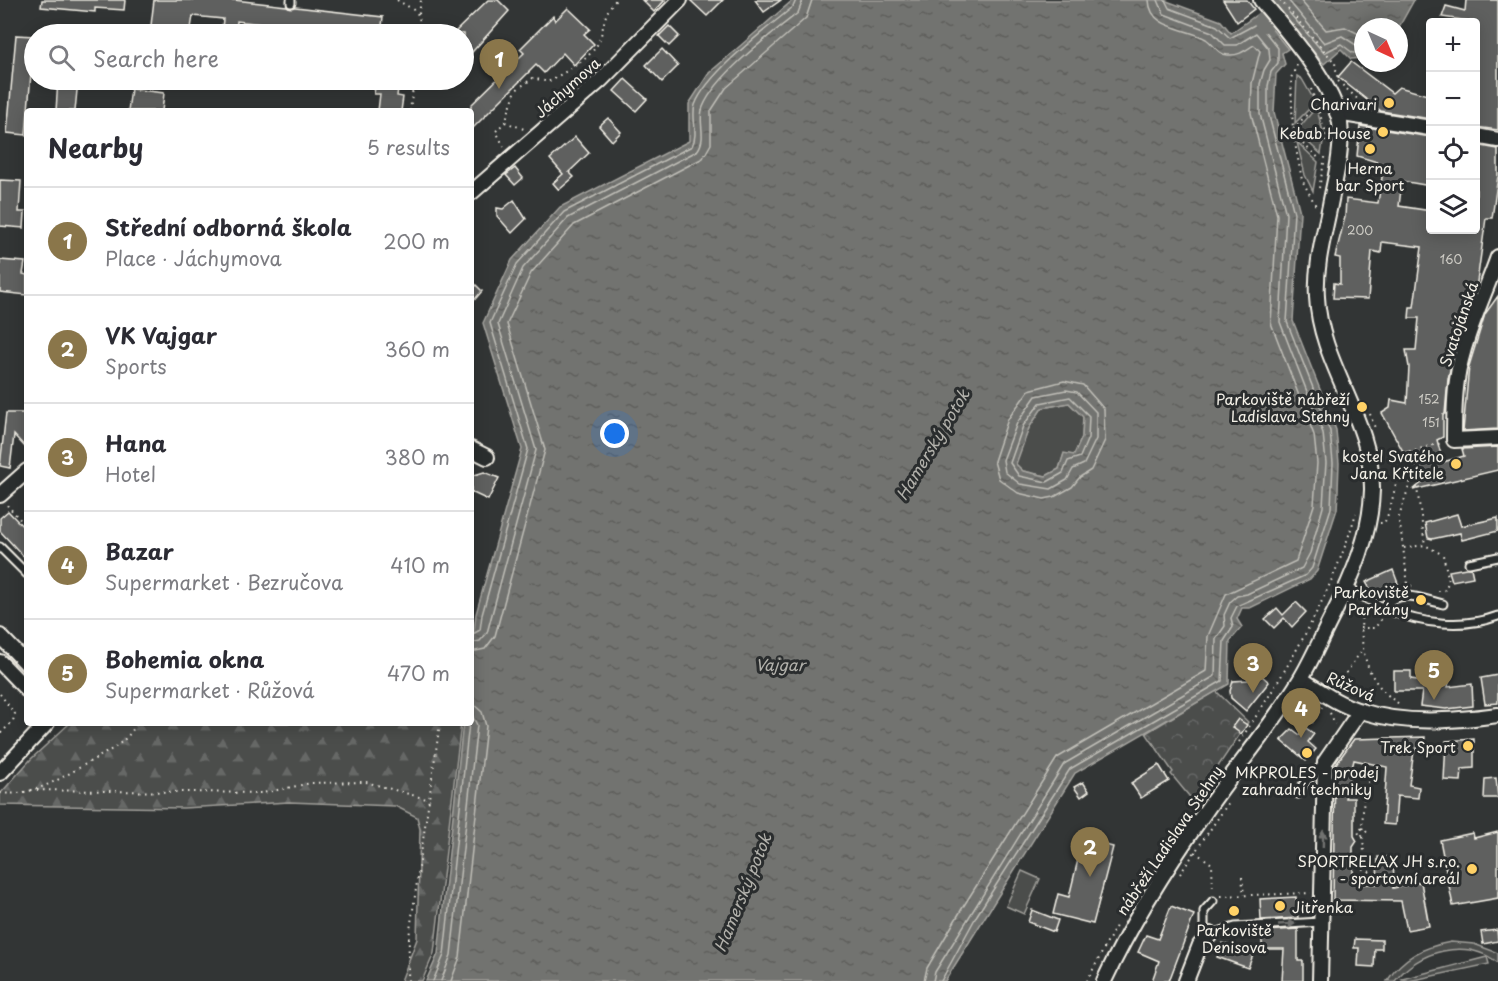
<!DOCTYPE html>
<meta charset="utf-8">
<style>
body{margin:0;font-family:"Playpen Sans",sans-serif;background:#f2f2f3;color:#2b2b33}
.controls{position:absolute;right:18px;top:18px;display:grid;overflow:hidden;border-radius:6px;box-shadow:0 3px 15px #0003}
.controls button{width:54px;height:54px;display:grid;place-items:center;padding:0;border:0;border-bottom:2px solid #e1e1e2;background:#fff;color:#2b2b33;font:30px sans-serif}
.compass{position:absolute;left:1354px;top:18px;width:54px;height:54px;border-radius:50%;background:#fff;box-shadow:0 3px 15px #0003;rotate:136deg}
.you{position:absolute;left:615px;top:434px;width:21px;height:21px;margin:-15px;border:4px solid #fff;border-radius:50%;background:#1a73e8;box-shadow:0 0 0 9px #1a73e833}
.badge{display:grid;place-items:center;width:39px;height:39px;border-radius:50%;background:#8a764a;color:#fff;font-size:20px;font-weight:700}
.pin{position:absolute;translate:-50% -50px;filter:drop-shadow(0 2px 3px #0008)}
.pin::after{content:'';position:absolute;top:32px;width:21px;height:18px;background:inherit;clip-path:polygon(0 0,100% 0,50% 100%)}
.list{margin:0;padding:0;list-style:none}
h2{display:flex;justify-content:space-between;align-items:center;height:78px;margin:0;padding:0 24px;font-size:26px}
h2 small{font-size:20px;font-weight:400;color:#7c7c81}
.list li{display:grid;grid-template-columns:39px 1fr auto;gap:18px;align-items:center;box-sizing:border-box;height:108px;padding:0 24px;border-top:2px solid #e1e1e2}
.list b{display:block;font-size:22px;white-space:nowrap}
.list p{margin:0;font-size:20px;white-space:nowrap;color:#7c7c81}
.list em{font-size:20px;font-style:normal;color:#7c7c81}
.icon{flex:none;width:33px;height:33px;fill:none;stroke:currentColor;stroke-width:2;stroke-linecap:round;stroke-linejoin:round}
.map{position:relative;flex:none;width:1498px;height:981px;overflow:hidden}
.search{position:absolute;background:#fff;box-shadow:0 3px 15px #0003;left:24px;top:24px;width:450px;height:66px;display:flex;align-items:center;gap:15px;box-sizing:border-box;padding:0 21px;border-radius:33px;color:#7c7c81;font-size:22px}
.panel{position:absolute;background:#fff;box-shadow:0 3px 15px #0003;left:24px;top:108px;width:450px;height:618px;border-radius:6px}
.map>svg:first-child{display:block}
.grass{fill:#4b4d4c;stroke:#a09f9a;stroke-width:1.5}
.forest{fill:url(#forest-firs);stroke:#a09f9a;stroke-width:1.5}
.park{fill:url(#park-crowns);stroke:#a09f9a;stroke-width:1.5}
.water{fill:url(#water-ripples);stroke:#a6a5a0;stroke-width:1.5;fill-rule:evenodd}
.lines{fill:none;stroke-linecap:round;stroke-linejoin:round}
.shore{stroke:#c0bfb8;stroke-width:1.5}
.river{stroke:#727370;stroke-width:22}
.building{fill:#5f605f;stroke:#f4f1e8;stroke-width:1.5}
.lane-casing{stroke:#f4f1e8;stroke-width:11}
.street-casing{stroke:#f4f1e8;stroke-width:18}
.path{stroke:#f4f1e8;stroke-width:2;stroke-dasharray:1.5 4.5;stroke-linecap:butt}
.lane{stroke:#2a2d2e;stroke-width:7}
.street{stroke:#2a2d2e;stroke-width:14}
.oneway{fill:#71726f}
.poi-dot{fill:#ffd166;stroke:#2a2d2e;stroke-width:2}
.labels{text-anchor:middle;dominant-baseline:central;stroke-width:6;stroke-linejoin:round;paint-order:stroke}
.number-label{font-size:12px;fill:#cfcdc6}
.street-label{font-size:15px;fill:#f4f1e8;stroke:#2a2d2e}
.poi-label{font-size:15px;fill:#f4f1e8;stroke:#2a2d2e;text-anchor:end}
.water-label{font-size:16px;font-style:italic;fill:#b3b2ac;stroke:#2a2d2e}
</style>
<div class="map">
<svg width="1498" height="981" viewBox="0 0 1498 981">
<defs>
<pattern id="forest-firs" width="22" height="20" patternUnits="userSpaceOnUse" patternTransform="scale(1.5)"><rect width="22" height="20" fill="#4b4d4c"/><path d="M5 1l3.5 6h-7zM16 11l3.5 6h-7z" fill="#666766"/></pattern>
<pattern id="park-crowns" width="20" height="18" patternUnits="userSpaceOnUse" patternTransform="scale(1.5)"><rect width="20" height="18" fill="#4b4d4c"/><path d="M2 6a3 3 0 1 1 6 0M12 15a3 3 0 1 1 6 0" fill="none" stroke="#666766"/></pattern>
<pattern id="water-ripples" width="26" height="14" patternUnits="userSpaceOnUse" patternTransform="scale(1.5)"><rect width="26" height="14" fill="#727370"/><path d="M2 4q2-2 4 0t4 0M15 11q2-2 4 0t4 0" fill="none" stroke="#5e5e5b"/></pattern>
</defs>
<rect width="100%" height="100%" fill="#323535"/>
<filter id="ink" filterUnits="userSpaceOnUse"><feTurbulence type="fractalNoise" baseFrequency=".0167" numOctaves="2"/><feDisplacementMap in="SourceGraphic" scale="12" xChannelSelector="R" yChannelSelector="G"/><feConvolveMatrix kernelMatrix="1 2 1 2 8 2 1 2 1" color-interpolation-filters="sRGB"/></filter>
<g filter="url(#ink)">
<!-- grass -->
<g class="grass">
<path d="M 1297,76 L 1302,79 L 1314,100 L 1311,107 L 1295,123 Z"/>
<path d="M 1314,110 L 1317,110 L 1324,135 L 1321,154 L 1299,134 L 1298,129 Z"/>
<path d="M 1297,142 L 1318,162 L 1313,191 L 1305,175 Z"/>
<path d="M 1069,403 L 1083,416 L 1082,437 L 1074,455 L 1064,454 L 1059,469 L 1046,476 L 1023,471 L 1015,464 L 1029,428 L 1042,408 Z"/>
<path d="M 1022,871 L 1040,879 L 1024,914 L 1006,906 Z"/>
<path d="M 1451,942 L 1474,944 L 1498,953 L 1498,963 C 1466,937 1418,951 1395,981 L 1387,981 C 1403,957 1423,947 1451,942 Z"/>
<path d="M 1487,957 L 1489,964 L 1409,981 L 1402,979 Z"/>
</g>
<!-- forest -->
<path class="forest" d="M 70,723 L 461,723 L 434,953 L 422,981 L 401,981 L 417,939 L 420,829 L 417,817 L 395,806 L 289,802 L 183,808 L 0,805 L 0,794 L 31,759 Z"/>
<!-- park -->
<path class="park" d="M 1216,691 L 1248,722 L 1194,802 L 1171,774 L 1173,772 L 1146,733 Z"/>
<!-- water -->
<g class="water">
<path d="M 793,0 L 1164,0 L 1221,21 L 1231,33 L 1259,13 L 1288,49 L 1282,53 L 1285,64 L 1276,74 L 1274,112 L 1300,212 L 1293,321 L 1336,430 L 1339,463 L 1338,491 L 1337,509 L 1317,571 L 1310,579 L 1250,608 L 1242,608 L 1237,619 L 1242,627 L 1230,641 L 1229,684 L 1075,773 L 945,981 L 426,981 L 438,954 L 463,723 L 471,723 L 471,655 L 476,614 L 522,449 L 483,323 L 512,260 L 560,207 L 689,141 L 689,104 L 709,73 ZM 1069,403 L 1083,417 L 1082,437 L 1074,455 L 1064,453 L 1059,469 L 1046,476 L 1023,471 L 1016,464 L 1029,428 L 1042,408 Z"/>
<path d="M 1270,0 L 1414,0 L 1399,27 L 1363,27 L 1363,58 L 1351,59 L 1341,49 L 1324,64 Z"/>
</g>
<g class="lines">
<!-- shore -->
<g class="shore">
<path d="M 1278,0 L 1324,53 L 1341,44 L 1353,53 L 1363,52"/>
<path d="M 1288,0 L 1324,43 L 1342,36 L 1356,45 L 1363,45"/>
<path d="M 1300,0 L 1326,30 L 1345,27 L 1363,36"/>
<path d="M 1064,381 L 1083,385 L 1104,409 L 1105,440 L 1091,470 L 1080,477 L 1072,487 L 1054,497 L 1044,499 L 1018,493 L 999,479 L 994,461 L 1008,419 L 1029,390 Z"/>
<path d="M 1066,390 L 1077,392 L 1096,412 L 1096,439 L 1084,464 L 1073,469 L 1067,480 L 1051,489 L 1020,484 L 1005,472 L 1003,460 L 1017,423 L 1036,396 Z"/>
<path d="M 1070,397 L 1089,416 L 1088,438 L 1080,457 L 1068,461 L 1063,473 L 1047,482 L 1019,476 L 1010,463 L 1023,426 L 1040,403 Z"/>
<path d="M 471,635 L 480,630 L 482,615 L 528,449 L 490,323 L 517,264 L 564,212 L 692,146 C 699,134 691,117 695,105 C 707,73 766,29 793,7 L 796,0"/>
<path d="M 471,643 L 480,641 L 487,633 L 536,450 L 498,324 L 523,268 L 568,218 L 697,151 C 708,138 697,121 703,107 C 716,75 771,34 798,13 L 803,0"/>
<path d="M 471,652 L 485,649 L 495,636 L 545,450 L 507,324 L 531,273 L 574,225 L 703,158 L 711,144 L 711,111 L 726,88 L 806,18 L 812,0"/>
<path d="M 433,981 L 444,955 L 469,723"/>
<path d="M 441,981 L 451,955 L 477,725 L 471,713"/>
<path d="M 451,981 L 460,957 L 486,726 L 482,712 L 471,702"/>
<path d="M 924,981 L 927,968 L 963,907 L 1057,758 L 1206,671 L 1208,636 L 1226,594 L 1296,561 L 1314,505 L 1317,463 L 1314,435 L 1271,323 L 1277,215 L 1251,113 L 1252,83 L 1260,51 L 1254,45 C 1246,50 1239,56 1228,55 C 1217,54 1215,45 1206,39 C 1186,27 1150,30 1149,0"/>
<path d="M 933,981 L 935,972 L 1064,764 L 1215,676 L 1216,639 L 1225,626 L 1224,615 L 1230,602 L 1237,596 L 1247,594 L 1302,568 L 1310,553 L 1323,507 L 1324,490 L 1326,463 L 1323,433 L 1280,322 L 1286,214 L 1260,114 L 1260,84 L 1264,70 L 1270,60 L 1269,49 L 1256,33 L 1237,45 L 1225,45 L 1212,32 L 1164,14 L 1158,0"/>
<path d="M 941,981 L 977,915 L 1070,769 L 1222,681 L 1224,641 L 1233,627 L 1231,618 L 1237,606 L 1306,575 L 1312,568 L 1331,508 L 1333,463 L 1330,431 L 1287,322 L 1294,213 L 1268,112 L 1268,86 L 1271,72 L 1278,63 L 1278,48 L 1258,23 L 1230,38 L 1217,26 L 1169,8 L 1165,0"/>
</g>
<!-- river -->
<path class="river" d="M 1265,21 L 1278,10"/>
</g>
<!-- building -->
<g class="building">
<path d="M 42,0 L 125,0 L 124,10 L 95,8 L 95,12 L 41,7 Z"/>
<path d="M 154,0 L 234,0 L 383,17 L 381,34 L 333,34 L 333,32 L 237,21 L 236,31 L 222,29 L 223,19 L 193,16 L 190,34 L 150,34 Z"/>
<path d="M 488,0 L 498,0 L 509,11 L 464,61 L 464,34 L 453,34 Z"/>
<path d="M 642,0 L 665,0 L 654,12 Z"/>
<path d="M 690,0 L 723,0 L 707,16 Z"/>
<path d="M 755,0 L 781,0 L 764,12 Z"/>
<path d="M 1223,0 L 1247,0 L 1254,9 L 1237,22 Z"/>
<path d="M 1466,0 L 1498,0 L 1498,130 L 1476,127 L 1476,22 L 1442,17 L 1446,6 L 1465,11 Z"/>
<path d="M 568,8 L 590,29 L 584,34 L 594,44 L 574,65 L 563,53 L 544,73 L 536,65 L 471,130 L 471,105 L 524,53 L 520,49 L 553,16 L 555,21 Z"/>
<path d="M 669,26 L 679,36 L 669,46 L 659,36 Z"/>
<path d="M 16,35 L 34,36 L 26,135 L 7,133 Z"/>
<path d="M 662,49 L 678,66 L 662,82 L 646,65 Z"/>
<path d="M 1351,62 L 1392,93 L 1399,87 L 1431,96 L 1431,119 L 1381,111 L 1338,77 Z"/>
<path d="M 625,79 L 647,99 L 636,111 L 614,91 Z"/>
<path d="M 58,80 L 78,80 L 75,111 L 56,111 Z"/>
<path d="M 376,80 L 399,80 L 397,96 L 403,97 L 401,111 L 378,111 L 380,94 L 374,94 Z"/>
<path d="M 131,89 L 164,93 L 162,111 L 128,111 Z"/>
<path d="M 608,118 L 621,132 L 612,141 L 599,126 Z"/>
<path d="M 1360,126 L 1431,137 L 1431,186 L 1402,181 L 1399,206 L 1431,211 L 1431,230 L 1476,230 L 1476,145 L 1498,149 L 1498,176 L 1492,218 L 1486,218 L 1476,289 L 1455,346 L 1448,379 L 1445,414 L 1443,414 L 1443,437 L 1437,440 L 1443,462 L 1464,456 L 1462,449 L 1498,447 L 1498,470 L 1413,490 L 1430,476 L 1419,474 L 1420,469 L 1414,465 L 1410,451 L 1404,453 L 1382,413 L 1390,408 L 1391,400 L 1407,403 L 1409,367 L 1406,350 L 1416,350 L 1419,318 L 1409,318 L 1410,307 L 1414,307 L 1422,247 L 1382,242 L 1381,253 L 1372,251 L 1368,299 L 1333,298 L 1334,283 L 1340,284 L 1340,258 L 1335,257 L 1345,217 L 1346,199 L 1378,203 L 1384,164 L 1357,156 Z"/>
<path d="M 575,137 L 589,153 L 569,172 L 574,177 L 559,190 L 553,183 L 563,174 L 550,159 Z"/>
<path d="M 515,168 L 523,178 L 515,185 L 506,175 Z"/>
<path d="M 0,180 L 21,181 L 19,212 L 25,212 L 24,228 L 0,226 Z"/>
<path d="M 514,200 L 526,219 L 512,233 L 497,216 L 497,208 L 503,209 Z"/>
<path d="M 0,260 L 25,262 L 23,274 L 27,275 L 27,295 L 0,292 Z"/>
<path d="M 471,280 L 482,291 L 471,304 Z"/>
<path d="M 1498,296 L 1498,429 L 1463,431 L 1469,366 L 1485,314 Z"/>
<path d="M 6,413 L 27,413 L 27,449 L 14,435 L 10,468 L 0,466 Z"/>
<path d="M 484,472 L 499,478 L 488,500 L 471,492 L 471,476 Z"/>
<path d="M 8,511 L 27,531 L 27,560 L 0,531 L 0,518 Z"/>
<path d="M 1457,514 L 1461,526 L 1498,518 L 1498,531 L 1462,540 L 1460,533 L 1432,539 L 1428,538 L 1425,523 Z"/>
<path d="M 1466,568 L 1471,568 L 1473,577 L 1452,581 L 1449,571 Z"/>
<path d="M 1393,570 L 1399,586 L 1375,597 L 1366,582 Z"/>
<path d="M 1296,602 L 1306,612 L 1292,627 L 1284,618 L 1274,628 L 1265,619 L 1277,608 L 1283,615 Z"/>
<path d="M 1255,670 L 1269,682 L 1246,711 L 1231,698 L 1230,691 L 1233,681 L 1248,680 L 1248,674 Z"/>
<path d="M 1394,671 L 1411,671 L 1411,679 L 1439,683 L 1439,680 L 1449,681 L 1448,687 L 1472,684 L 1473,706 L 1446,709 L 1420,706 L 1422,691 L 1394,691 Z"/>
<path d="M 1498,675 L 1498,703 L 1485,704 L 1481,678 Z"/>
<path d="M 1238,719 L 1247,725 L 1241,734 L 1232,727 Z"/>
<path d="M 1306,728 L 1314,734 L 1308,742 L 1316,749 L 1306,761 L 1281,740 L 1292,729 L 1300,735 Z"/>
<path d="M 1425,737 L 1424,748 L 1417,748 L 1417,751 L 1414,751 L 1409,785 L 1419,787 L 1418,798 L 1397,796 L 1395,825 L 1383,824 L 1387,767 L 1354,760 L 1345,798 L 1354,798 L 1354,836 L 1357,841 L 1353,847 L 1353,884 L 1377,884 L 1378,857 L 1394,857 L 1393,888 L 1421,882 L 1429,926 L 1407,930 L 1401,901 L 1333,900 L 1335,765 L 1354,739 Z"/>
<path d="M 1474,739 L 1474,768 L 1462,769 L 1461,781 L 1444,780 L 1446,741 Z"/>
<path d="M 1159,765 L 1169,781 L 1141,798 L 1131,783 Z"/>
<path d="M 1496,778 L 1498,798 L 1484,798 L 1485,779 Z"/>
<path d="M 1083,782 L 1089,791 L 1081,797 L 1074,787 Z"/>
<path d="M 1498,832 L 1498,898 L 1453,906 L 1440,840 L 1473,833 L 1474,838 Z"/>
<path d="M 1083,839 L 1113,847 L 1093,924 L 1053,914 L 1058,894 L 1069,897 Z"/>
<path d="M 1296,897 L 1298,918 L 1261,920 L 1260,899 Z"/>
<path d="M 1171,906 L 1194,915 L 1169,981 L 1152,981 L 1159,961 L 1138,952 L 1146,935 L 1158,939 Z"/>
<path d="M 1032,910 L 1058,920 L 1054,932 L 1028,922 Z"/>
<path d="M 1298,929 L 1298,961 L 1303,961 L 1303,981 L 1282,981 L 1284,949 L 1262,949 L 1262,931 Z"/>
<path d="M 1497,930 L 1498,941 L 1483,944 L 1481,932 Z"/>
<path d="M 1355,939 L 1382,940 L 1382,949 L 1375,949 L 1374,967 L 1358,966 L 1359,948 L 1354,948 Z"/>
<path d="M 1222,943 L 1253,955 L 1248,968 L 1217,957 Z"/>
</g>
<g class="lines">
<!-- lane casing -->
<g class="lane-casing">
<g id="lane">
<path d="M 291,3 L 291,0"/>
<path d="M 0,547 L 27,574"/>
<path d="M 1469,563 L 1498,557"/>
<path d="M 1347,587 C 1361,594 1374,605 1388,610 C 1422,624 1463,629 1498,616"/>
<path d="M 1382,607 C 1403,588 1418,598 1443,604"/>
<path d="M 1298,794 L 1303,785 L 1323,764"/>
<path d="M 1211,934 L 1235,927 L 1321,922"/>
<path d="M 1204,939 L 1204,911 L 1213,901"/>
</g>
</g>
<!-- street casing -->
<g class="street-casing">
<g id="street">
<path d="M 1337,113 L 1430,128"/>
<path d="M 1476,136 L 1498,140"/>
<path d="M 471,193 L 601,80 L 680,0"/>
<path d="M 1498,257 C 1484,297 1463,338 1457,380 C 1454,400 1454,420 1454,440 L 1498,438"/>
<path d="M 471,449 L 487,457"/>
<path d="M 0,495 L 27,471"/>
<path d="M 0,636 L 27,664"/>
<path d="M 0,662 L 27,690"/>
<path d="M 1301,679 C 1320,691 1339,705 1361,711 C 1405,725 1453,721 1498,715"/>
<path d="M 0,773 L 47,723"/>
<path d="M 1104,981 C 1132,921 1167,866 1205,812 C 1236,767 1273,725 1301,678 C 1313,658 1322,636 1333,615 C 1353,576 1371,534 1372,490 C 1373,420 1320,365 1317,297 C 1315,266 1324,235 1330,205 C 1335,179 1343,149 1340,123 C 1334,84 1286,30 1261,0"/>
<path d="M 1186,981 L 1200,945 L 1211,934"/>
<path d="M 1320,981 L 1325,762 L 1360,711"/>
</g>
</g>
<!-- path -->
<g class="path">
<path d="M 397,0 C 416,12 422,10 419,34"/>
<path d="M 1280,0 L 1335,63 L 1338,81 L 1364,105"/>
<path d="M 419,14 L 421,0"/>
<path d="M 1297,65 L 1291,78 L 1293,133 L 1302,180 L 1316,206"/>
<path d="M 1311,89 L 1326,132 L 1326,144"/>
<path d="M 410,111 L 414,80"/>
<path d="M 505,122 L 524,129"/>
<path d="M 1293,129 L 1318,103"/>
<path d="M 1294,136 L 1321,160"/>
<path d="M 504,147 L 496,131 L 505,122 L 516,90 L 533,78 L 548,82 C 564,72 584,63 595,48 C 606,33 600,15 616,0"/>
<path d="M 1319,188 L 1326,153"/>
<path d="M 1370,414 L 1376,431"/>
<path d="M 7,505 L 27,527"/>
<path d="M 1380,523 L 1384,523 C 1395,505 1395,461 1415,451 C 1423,447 1434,445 1443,443"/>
<path d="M 1404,548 L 1425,545 L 1443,555 L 1449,581 L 1444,591 L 1434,591"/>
<path d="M 471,580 L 471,585"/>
<path d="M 1412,586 L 1408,585 L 1399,517 L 1412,477 L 1416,481 L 1425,545"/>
<path d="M 1362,606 C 1359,647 1364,682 1401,705"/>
<path d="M 1360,628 L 1375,628 L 1382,618"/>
<path d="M 1336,688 L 1362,650"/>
<path d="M 0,694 L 15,714 L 13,721 L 0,734"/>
<path d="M 1299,705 L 1311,701"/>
<path d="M 1330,713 L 1335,724"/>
<path d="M 1312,723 L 1322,707"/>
<path d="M 1239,742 C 1288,669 1331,597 1356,513"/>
<path d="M 31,790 L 263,793 L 311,783 L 366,782 L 430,800"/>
<path d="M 0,793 C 35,797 62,777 91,761 C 111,750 126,743 137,723"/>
<path d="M 1338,794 L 1364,794"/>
<path d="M 1362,828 L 1367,831 L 1361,837 L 1358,832 L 1362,828 L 1364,794 L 1367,790 L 1370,767"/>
<path d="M 1363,837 L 1365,868 L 1371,873 L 1368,879 L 1361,875 L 1361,871 L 1365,868"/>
<path d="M 1195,852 L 1212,864 L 1213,891"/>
<path d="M 1180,874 L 1229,802"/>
<path d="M 1242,877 L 1244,895"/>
<path d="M 1221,896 L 1311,893"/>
<path d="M 408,981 L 409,937 L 440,723"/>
<path d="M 1087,981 L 1116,926"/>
</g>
<!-- lane -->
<use href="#lane" class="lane"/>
<!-- street -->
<use href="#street" class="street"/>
</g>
<!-- one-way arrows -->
<defs><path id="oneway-solid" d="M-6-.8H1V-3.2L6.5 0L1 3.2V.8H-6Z" transform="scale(1.5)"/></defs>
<g class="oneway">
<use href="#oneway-solid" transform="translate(1323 839) rotate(-89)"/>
<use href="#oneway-solid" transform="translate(1287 924) rotate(-3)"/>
</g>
</g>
<!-- markers -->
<g class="poi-dot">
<circle cx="1389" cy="103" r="6"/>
<circle cx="1383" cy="132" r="6"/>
<circle cx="1370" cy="149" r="6"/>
<circle cx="1362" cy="407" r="6"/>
<circle cx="1456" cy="464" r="6"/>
<circle cx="1421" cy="600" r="6"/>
<circle cx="1468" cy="746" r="6"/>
<circle cx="1307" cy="753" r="6"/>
<circle cx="1472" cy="869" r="6"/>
<circle cx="1280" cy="906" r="6"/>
<circle cx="1234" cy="911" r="6"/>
</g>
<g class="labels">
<!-- number labels -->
<g class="number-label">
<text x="1360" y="230">200</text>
<text x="1451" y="259">160</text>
<text x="1429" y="399">152</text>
<text x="1431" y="422">151</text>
</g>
<!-- street labels -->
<g class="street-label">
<text transform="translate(567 87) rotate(-42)">Jáchymova</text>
<text transform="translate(1458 324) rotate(-71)">Svatojánská</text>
<text transform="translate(1351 686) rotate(24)">Růžová</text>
<text transform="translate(1169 840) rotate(-56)">nábřeží Ladislava Stehny</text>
</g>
<!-- poi labels -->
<g class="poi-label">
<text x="1377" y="103">Charivari</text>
<text x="1371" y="132">Kebab House</text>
<text x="1370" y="167" text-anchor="middle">Herna<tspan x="1370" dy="17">bar Sport</tspan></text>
<text x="1350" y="398">Parkoviště nábřeží<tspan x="1350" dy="17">Ladislava Stehny</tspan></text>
<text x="1444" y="455">kostel Svatého<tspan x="1444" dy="17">Jana Křtitele</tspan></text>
<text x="1409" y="591">Parkoviště<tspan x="1409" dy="17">Parkány</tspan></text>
<text x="1456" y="746">Trek Sport</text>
<text x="1307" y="771" text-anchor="middle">MKPROLES - prodej<tspan x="1307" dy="17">zahradní techniky</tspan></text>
<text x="1460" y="860">SPORTRELAX JH s.r.o.<tspan x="1460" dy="17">- sportovní areál</tspan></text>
<text x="1292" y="906" text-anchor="start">Jitřenka</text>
<text x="1234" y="929" text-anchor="middle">Parkoviště<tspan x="1234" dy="17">Denisova</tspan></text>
</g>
<!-- water labels -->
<g class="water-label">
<text transform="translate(932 444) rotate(-59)">Hamerský potok</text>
<text x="780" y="664">Vajgar</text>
<text transform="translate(742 892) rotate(-68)">Hamerský potok</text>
</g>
</g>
</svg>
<div class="controls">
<button>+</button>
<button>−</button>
<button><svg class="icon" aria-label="locate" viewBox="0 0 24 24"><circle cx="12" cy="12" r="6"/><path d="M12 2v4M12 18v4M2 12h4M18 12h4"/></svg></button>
<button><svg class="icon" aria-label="layers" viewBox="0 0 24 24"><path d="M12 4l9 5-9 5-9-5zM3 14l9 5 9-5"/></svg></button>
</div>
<svg class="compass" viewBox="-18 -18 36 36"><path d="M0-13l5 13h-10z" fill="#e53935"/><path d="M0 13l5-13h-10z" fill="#7c7c81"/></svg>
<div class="you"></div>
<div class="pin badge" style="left:499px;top:89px">1</div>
<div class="pin badge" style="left:1090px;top:877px">2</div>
<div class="pin badge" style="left:1253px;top:693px">3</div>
<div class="pin badge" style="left:1301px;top:738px">4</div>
<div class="pin badge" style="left:1434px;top:700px">5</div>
<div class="search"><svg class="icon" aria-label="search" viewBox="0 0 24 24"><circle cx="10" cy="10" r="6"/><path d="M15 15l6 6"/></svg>Search here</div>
<section class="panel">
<h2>Nearby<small>5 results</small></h2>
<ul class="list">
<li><span class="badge">1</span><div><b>Střední odborná škola</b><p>Place · Jáchymova</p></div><em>200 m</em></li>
<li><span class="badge">2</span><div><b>VK Vajgar</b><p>Sports</p></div><em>360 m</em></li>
<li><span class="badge">3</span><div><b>Hana</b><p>Hotel</p></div><em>380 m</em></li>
<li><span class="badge">4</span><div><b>Bazar</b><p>Supermarket · Bezručova</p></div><em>410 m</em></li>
<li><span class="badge">5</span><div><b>Bohemia okna</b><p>Supermarket · Růžová</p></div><em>470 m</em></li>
</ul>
</section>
</div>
